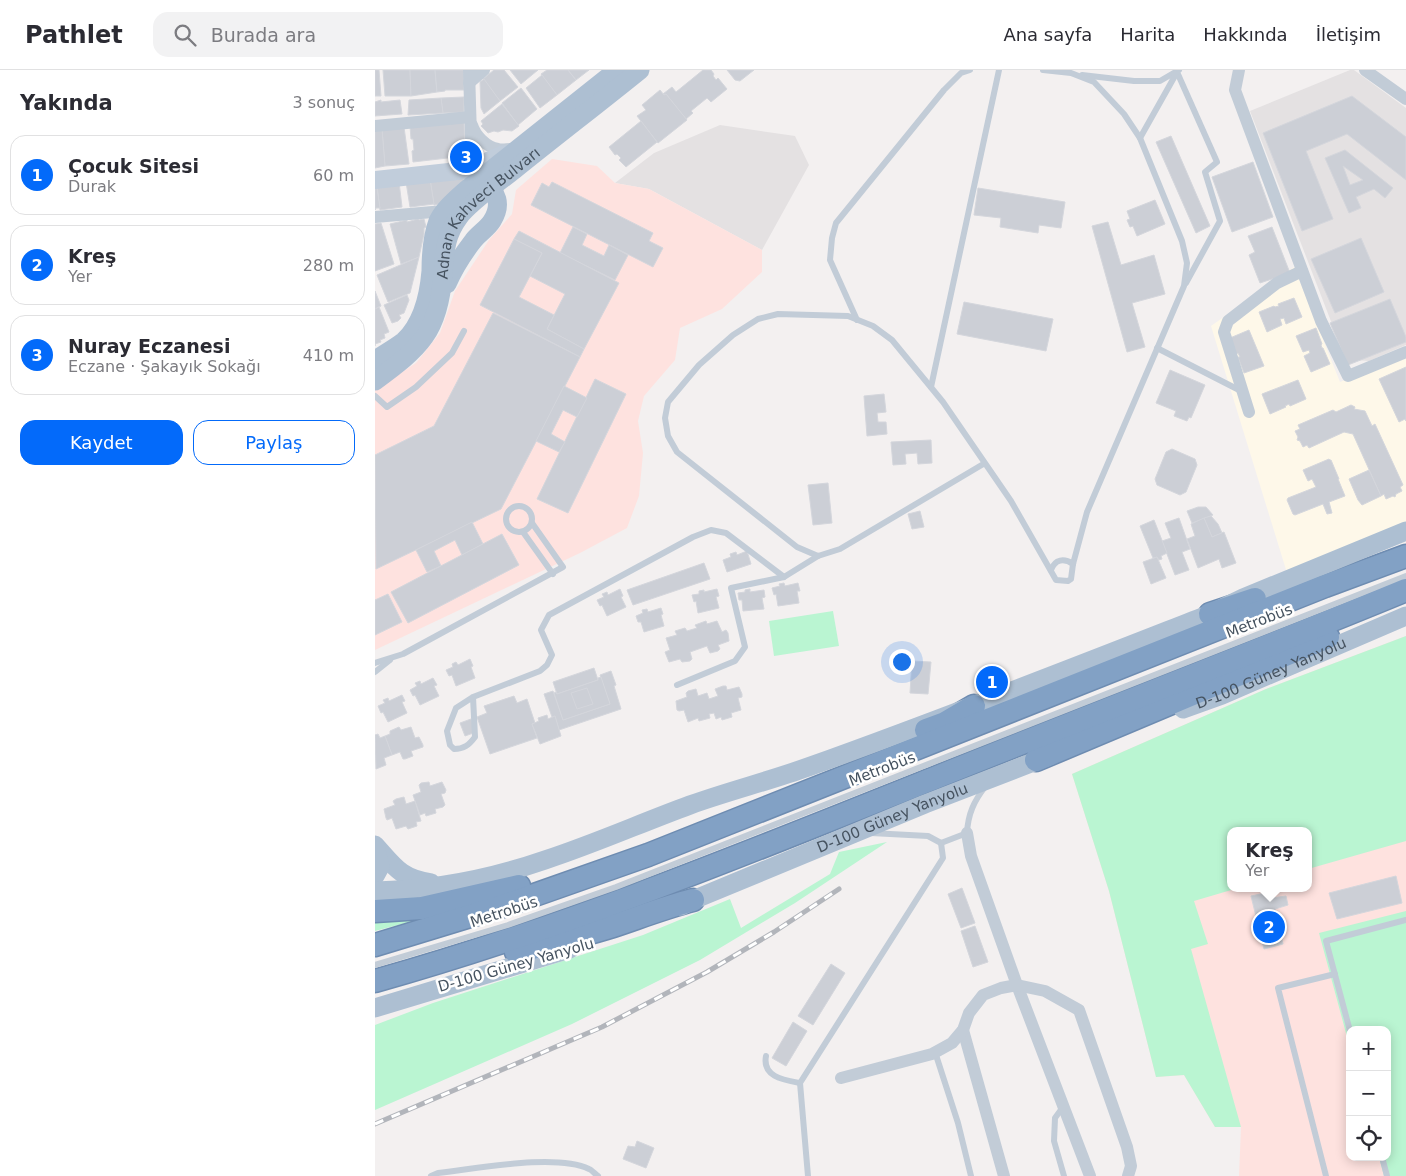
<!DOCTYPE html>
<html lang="tr">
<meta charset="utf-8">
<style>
body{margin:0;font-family:"DejaVu Sans",sans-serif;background:#f2f2f3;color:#2b2b33}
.controls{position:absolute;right:15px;bottom:15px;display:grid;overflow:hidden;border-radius:10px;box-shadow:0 2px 12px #0003}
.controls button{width:45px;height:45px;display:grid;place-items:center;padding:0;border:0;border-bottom:1px solid #e1e1e2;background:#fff;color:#2b2b33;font:25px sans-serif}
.you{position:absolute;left:526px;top:591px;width:18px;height:18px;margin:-12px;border:4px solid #fff;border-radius:50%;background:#1a73e8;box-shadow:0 0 0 8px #1a73e833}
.badge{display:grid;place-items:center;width:32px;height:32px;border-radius:50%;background:#036afa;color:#fff;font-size:16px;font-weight:700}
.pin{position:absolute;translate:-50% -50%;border:2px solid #fff;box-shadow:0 1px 5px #0006}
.popup{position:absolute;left:852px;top:757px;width:85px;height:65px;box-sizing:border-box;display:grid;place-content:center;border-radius:10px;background:#fff;filter:drop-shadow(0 1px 4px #0005);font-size:16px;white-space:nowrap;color:#7c7c81}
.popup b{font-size:19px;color:#2b2b33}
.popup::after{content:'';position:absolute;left:50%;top:100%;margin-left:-10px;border:10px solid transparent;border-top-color:#fff}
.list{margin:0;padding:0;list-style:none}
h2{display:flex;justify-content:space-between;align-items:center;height:65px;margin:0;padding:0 20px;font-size:21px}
h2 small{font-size:16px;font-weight:400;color:#7c7c81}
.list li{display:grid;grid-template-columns:32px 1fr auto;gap:15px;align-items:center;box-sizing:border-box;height:80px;margin:0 10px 10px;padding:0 10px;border:1px solid #e1e1e2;border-radius:15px}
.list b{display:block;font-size:19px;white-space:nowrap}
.list p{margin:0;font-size:16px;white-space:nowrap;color:#7c7c81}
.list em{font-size:16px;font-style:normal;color:#7c7c81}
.actions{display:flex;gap:10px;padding:15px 20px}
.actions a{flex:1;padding:11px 0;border:1px solid #036afa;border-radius:15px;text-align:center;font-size:18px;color:#036afa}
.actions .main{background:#036afa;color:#fff}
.icon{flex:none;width:28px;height:28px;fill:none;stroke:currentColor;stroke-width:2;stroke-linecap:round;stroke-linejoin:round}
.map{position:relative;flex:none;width:1031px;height:1106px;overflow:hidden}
header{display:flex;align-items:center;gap:30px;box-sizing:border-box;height:70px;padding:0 25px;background:#fff;border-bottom:1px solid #e1e1e2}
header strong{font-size:24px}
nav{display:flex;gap:28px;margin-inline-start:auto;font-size:18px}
.search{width:350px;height:45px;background:#f2f2f3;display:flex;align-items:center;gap:12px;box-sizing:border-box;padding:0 18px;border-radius:15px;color:#7c7c81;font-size:19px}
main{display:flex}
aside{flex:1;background:#fff}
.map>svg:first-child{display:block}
.commercial{fill:#fef8e9}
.education{fill:#e4e1e2}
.medical{fill:#fee2df;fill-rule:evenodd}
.green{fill:#baf5d2}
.building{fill:#cccfd6;stroke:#d4d6dc;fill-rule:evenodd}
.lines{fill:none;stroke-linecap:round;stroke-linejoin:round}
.highway-casing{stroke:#6e8cb1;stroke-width:25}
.lane{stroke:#c2ccd7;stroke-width:6}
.street{stroke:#c2ccd7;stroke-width:12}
.secondary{stroke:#c1cddb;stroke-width:18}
.primary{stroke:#adbfd2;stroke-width:19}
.highway{stroke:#82a1c5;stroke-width:22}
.rail-casing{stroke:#b2b5bb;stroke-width:5}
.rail{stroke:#fff;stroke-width:3;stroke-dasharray:9;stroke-linecap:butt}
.labels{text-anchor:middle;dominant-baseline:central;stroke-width:5;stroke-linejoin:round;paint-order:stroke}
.street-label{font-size:15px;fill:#465360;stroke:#fff}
</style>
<header>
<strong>Pathlet</strong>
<div class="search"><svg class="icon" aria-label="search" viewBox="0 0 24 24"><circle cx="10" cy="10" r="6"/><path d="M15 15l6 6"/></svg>Burada ara</div>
<nav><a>Ana sayfa</a><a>Harita</a><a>Hakkında</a><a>İletişim</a></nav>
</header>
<main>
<aside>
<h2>Yakında<small>3 sonuç</small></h2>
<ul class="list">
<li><span class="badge">1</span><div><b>Çocuk Sitesi</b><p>Durak</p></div><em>60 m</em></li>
<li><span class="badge">2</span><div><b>Kreş</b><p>Yer</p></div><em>280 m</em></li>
<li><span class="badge">3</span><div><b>Nuray Eczanesi</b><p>Eczane · Şakayık Sokağı</p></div><em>410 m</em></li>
</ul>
<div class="actions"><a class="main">Kaydet</a><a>Paylaş</a></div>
</aside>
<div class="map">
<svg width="1031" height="1106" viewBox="0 0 1031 1106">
<rect width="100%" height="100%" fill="#f3f0f0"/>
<!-- commercial -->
<path class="commercial" d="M 919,197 L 965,312 L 1031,285 L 1031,457 L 912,503 L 836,256 Z"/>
<!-- education -->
<g class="education">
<path d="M 975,0 L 979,0 L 1031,38 L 1031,275 L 994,291 L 979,290 L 967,280 L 875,41 Z"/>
<path d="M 345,55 L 420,66 L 434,95 L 387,180 L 274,119 L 240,113 L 279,83 Z"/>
</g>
<!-- medical -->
<g class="medical">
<path d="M 177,89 L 222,96 L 240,113 L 274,119 L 387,180 L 387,202 L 347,239 L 305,258 L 300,290 L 269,326 L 263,351 L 268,383 L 264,426 L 252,458 L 205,483 L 0,580 L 0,320 L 41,293 L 65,263 L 80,221 L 114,170 L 137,144 L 141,120 Z"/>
<path d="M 1031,566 L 1031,1106 L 864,1106 L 866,1057 L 840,1057 L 809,1005 L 781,1007 L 734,821 L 697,704 L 891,619 ZM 855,761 L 933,761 L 933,818 L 855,818 ZM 975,960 L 1012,960 L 1012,1087 L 975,1087 Z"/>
</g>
<!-- green -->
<g class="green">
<path d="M 458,541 L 464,576 L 399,586 L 394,551 Z"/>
<path d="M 1031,566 L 1031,771 L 933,799 L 933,761 L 855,761 L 855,818 L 863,818 L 819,831 L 833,874 L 816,879 L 866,1057 L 840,1057 L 809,1005 L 781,1007 L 734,821 L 697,704 L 891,619 Z"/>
<path d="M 512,772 L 420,833 L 325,890 L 197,954 L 0,1040 L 0,955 L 58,933 L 268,865 L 355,829 L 366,858 L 455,804 L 464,782 Z"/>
<path d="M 1031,841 L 1031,1106 L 1009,1106 L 1004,1087 L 1012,1087 L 1012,960 L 975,960 L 975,978 L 944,863 Z"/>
<path d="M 54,847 L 0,861 L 0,848 Z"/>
</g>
<!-- building -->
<g class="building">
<path d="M 0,0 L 4,0 L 6,26 L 0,26 Z"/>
<path d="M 8,0 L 35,0 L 36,26 L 10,26 Z"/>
<path d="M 35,0 L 60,0 L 62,22 L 36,26 Z"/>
<path d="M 60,0 L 89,0 L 89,20 L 70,20 L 70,21 L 62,22 Z"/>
<path d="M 119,0 L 129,0 L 143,17 L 125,31 L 108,9 Z"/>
<path d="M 135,0 L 163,0 L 146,14 Z"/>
<path d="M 172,0 L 193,0 L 201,10 L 182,25 L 166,4 Z"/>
<path d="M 193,0 L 214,0 L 201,10 Z"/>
<path d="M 328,0 L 336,0 L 339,4 L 338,6 L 341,10 L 343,8 L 352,19 L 336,32 L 332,28 L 316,41 L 318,43 L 311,49 L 291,24 L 289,25 L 288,24 L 297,17 L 301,22 Z"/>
<path d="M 352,0 L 379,0 L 365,11 L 360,10 Z"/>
<path d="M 167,5 L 182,25 L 165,38 L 151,18 Z"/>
<path d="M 109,9 L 125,31 L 109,44 L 106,38 L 105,12 Z"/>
<path d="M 146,18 L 162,39 L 143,55 L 127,33 Z"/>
<path d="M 285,20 L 289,25 L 291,24 L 312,50 L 283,73 L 262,46 L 271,40 L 267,35 Z"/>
<path d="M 977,26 L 1031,67 L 1031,110 L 972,64 L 931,81 L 958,149 L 927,161 L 888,63 Z"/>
<path d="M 89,27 L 89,42 L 68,43 L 66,28 Z"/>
<path d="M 66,28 L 68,43 L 33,45 L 34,30 Z"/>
<path d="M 6,30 L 6,32 L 25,30 L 27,44 L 0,46 L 0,32 Z"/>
<path d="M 127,34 L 144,56 L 137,61 L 128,60 L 123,62 L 119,61 L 113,63 L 106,56 L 108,54 L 106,51 Z"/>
<path d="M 266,51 L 282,72 L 251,97 L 244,90 L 246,88 L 242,84 L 240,85 L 234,77 Z"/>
<path d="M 89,52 L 90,86 L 38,92 L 37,81 L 39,80 L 38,69 L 36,69 L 35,56 Z"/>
<path d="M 29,57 L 34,94 L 10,96 L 7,59 Z"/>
<path d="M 0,59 L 7,59 L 10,96 L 0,98 Z"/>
<path d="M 796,66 L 835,156 L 821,163 L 781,72 Z"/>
<path d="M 970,80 L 1018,118 L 1010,128 L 999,119 L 981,127 L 986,138 L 974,143 L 950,88 ZM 968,96 L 988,110 L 975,115 Z"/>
<path d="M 878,92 L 898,147 L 857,162 L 837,107 Z"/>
<path d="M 87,106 L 89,112 L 69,133 L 59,135 L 55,109 Z"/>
<path d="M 55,109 L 59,134 L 35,137 L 31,112 Z"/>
<path d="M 24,112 L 27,137 L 5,140 L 2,115 Z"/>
<path d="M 177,112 L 278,163 L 274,171 L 288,178 L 278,197 L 156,135 L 167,113 L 174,117 Z"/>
<path d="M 2,118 L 5,138 L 1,138 L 0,140 L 0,119 Z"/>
<path d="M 603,118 L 690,132 L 686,158 L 664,155 L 663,163 L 625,157 L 626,148 L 599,145 Z"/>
<path d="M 780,130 L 790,154 L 762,166 L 758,156 L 755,157 L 752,150 L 755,149 L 752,141 Z"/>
<path d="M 43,149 L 44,150 L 49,149 L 51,157 L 49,158 L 49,164 L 44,187 L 26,194 L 15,154 L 32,150 L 32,152 Z"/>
<path d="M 733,152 L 746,195 L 779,185 L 790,224 L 757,233 L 770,277 L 752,282 L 717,156 Z"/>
<path d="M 6,153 L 19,194 L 0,201 L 0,154 Z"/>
<path d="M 198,157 L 212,164 L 207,175 L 229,186 L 234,175 L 253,185 L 240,210 L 185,183 Z"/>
<path d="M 897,157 L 915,203 L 885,213 L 874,185 L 880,182 L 873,166 Z"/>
<path d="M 144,161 L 244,213 L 209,279 L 172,259 L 190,224 L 155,206 L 167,183 L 139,169 Z"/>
<path d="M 986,168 L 1009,222 L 960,243 L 936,189 Z"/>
<path d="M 139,169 L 167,183 L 144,227 L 179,245 L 172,259 L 209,279 L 205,287 L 105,235 Z"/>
<path d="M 44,187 L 35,223 L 13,232 L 2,205 Z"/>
<path d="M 0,221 L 6,236 L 0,239 Z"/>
<path d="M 32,225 L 34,230 L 29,243 L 24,245 L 26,248 L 23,251 L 17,253 L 9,235 Z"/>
<path d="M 919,228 L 927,247 L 911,254 L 909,248 L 905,249 L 907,255 L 892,262 L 884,242 L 899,236 L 900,237 L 904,236 L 903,234 Z"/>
<path d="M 1015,229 L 1031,267 L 1031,272 L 973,295 L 955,253 Z"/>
<path d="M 589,232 L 678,249 L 671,281 L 582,264 Z"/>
<path d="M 4,237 L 14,262 L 9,264 L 10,268 L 5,270 L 6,272 L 0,274 L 0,276 L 0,239 Z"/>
<path d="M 118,243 L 205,287 L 126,439 L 1,499 L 0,385 L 59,356 Z"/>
<path d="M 941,258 L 947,274 L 946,275 L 947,278 L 948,278 L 955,294 L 936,302 L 929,286 L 935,283 L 934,280 L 928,282 L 921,266 Z"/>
<path d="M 874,260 L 889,296 L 869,303 L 863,287 L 865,287 L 863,283 L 861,284 L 855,268 Z"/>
<path d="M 1031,297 L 1031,351 L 1030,349 L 1024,352 L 1004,309 Z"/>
<path d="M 795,300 L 830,315 L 816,348 L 814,347 L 812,351 L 799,346 L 801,341 L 781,333 Z"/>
<path d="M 220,309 L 251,324 L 193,443 L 162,429 Z"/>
<path d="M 923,310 L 931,329 L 915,336 L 914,334 L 910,336 L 911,337 L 895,344 L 887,324 Z"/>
<path d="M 189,316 L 212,328 L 202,347 L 188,340 L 176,364 L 190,372 L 184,382 L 161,371 Z"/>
<path d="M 509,324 L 511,342 L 502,343 L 503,352 L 511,352 L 512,364 L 492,366 L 489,326 Z"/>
<path d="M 976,335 L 980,337 L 979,339 L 990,341 L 997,356 L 1000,354 L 1028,415 L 1025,417 L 1027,421 L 1021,424 L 1020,427 L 1018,426 L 1011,429 L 1009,424 L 1006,426 L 978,364 L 969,362 L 934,378 L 932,375 L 928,377 L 925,371 L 922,370 L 923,367 L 920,361 L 925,359 L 923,355 L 958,340 L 961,342 Z"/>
<path d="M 556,370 L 557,393 L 543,394 L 542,383 L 530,384 L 531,394 L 518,395 L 516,372 Z"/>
<path d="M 797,379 L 820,389 L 822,395 L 811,422 L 805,425 L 782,415 L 780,409 L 791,382 Z"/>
<path d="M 954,389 L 955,390 L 956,390 L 964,409 L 963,409 L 970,426 L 954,432 L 957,443 L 952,444 L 948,434 L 920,445 L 918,444 L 912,430 L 913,428 L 941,417 L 937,409 L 933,411 L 928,400 Z"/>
<path d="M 994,400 L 1006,426 L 987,435 L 983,430 L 974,409 Z"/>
<path d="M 453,413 L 457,453 L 438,455 L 433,415 Z"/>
<path d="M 823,437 L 831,437 L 838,445 L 817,453 L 812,441 Z"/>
<path d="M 545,441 L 549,457 L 537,459 L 533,444 Z"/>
<path d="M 836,446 L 843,454 L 847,463 L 837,467 L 829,448 Z"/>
<path d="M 804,448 L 815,479 L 807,482 L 814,500 L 800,505 L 787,471 L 796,468 L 790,453 Z"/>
<path d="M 829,448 L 837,467 L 849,462 L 861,493 L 847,498 L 844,489 L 823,498 L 812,469 L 820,466 L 816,454 Z"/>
<path d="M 779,450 L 792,483 L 786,486 L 787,489 L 784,490 L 782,487 L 778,488 L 765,456 Z"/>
<path d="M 97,452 L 108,474 L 87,485 L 80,470 L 59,481 L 66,496 L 52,502 L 41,480 Z"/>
<path d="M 127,464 L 144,495 L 33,553 L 16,522 Z"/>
<path d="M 372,481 L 376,494 L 352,502 L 348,490 L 356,487 L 355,484 L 361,482 L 362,485 Z"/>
<path d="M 782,487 L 791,508 L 776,514 L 768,492 Z"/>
<path d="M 329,493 L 335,509 L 258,535 L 252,520 Z"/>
<path d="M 409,513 L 410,516 L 423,513 L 425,521 L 422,521 L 424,533 L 403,536 L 401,524 L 399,525 L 397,518 L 405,516 L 404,514 Z"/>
<path d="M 245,519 L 248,526 L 246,527 L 251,537 L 232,546 L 227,535 L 225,536 L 222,530 L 229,527 L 227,524 L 232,522 L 233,525 Z"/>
<path d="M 342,519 L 344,526 L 341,527 L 344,538 L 323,543 L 321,531 L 319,532 L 317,525 L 324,524 L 324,521 L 329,520 L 329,522 Z"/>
<path d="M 375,519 L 375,522 L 389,520 L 390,527 L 387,528 L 389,539 L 368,541 L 367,530 L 364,530 L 363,523 L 370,522 L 370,520 Z"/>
<path d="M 13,524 L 27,552 L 0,565 L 0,530 Z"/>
<path d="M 286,538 L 288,544 L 286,545 L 289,556 L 269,562 L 266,552 L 263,552 L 261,546 L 268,543 L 267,540 L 272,539 L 273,542 Z"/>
<path d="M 331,551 L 332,554 L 342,551 L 347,562 L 351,560 L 353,563 L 354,571 L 343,575 L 345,579 L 343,581 L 335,583 L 332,576 L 315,582 L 317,589 L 315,591 L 307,592 L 305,589 L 294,592 L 290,582 L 295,580 L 291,568 L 302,565 L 300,561 L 310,558 L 312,561 L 322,558 L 320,555 Z"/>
<path d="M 95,589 L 98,596 L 96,597 L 100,608 L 81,616 L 77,605 L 74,606 L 71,600 L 78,597 L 77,594 L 81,592 L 83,595 Z"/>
<path d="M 537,591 L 556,592 L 553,624 L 535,623 Z"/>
<path d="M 219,598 L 223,610 L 182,624 L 178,612 Z"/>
<path d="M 236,601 L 241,615 L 239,616 L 246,639 L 184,660 L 180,646 L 177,647 L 169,624 L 178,621 L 188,650 L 235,634 L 225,605 Z"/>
<path d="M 226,607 L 235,634 L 188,650 L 179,623 L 181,622 L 182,624 L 223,610 L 223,608 Z"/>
<path d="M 58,608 L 62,615 L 59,616 L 64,626 L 45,635 L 40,625 L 38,626 L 35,620 L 42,616 L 40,613 L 45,611 L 46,614 Z"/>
<path d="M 348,616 L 351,616 L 352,620 L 364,617 L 367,624 L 367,627 L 363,628 L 366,640 L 356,643 L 357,647 L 347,650 L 346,647 L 341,649 L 339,643 L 334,644 L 335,648 L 324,651 L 323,648 L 313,652 L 309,640 L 304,641 L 302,640 L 301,631 L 312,627 L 311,623 L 313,621 L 321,619 L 323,626 L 332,623 L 334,629 L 343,626 L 340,619 Z"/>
<path d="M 212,618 L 218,634 L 202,639 L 196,623 Z"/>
<path d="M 27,625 L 30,631 L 27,632 L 32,643 L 13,652 L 8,642 L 6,643 L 3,636 L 10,633 L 8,630 L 13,628 L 14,631 Z"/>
<path d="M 139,626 L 142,633 L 152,629 L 160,653 L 157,654 L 162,668 L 115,684 L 102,647 L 112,643 L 109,636 Z"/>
<path d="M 172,645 L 173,649 L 180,646 L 186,666 L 165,674 L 157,654 L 164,651 L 163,648 Z"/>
<path d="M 96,649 L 101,662 L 90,666 L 85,653 Z"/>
<path d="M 24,657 L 26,660 L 36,657 L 40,668 L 44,667 L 48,675 L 48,677 L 36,681 L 38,686 L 30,689 L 28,689 L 25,682 L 17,685 L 10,666 L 15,664 L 15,661 Z"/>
<path d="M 3,664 L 5,668 L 10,666 L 17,685 L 9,688 L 11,695 L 1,699 L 0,665 Z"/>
<path d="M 54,712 L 55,716 L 67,712 L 71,720 L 70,723 L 66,724 L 70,735 L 68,737 L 60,739 L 61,743 L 51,746 L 50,743 L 45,745 L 38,725 L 46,722 L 44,715 L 46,713 Z"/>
<path d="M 29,727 L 31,734 L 40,731 L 46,751 L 41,752 L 42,756 L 33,759 L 31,756 L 21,759 L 17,748 L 12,750 L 11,748 L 9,739 L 20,735 L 18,731 L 21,729 Z"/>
<path d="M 1021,806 L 1027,833 L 962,849 L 954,823 Z"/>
<path d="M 587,818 L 600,853 L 586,858 L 573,824 Z"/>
<path d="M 895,822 L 897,828 L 911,826 L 913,835 L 900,839 L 908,874 L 889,879 L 876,826 Z"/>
<path d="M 600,856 L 613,892 L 598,897 L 586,861 Z"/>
<path d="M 456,894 L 470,903 L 438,955 L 423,946 Z"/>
<path d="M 418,952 L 432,961 L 411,996 L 397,988 Z"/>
<path d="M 262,1071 L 279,1078 L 271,1098 L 248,1089 L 253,1076 L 260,1077 Z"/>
</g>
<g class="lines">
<!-- highway casing -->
<g class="highway-casing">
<g id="highway">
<path d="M 835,544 L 880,529"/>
<path d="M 551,660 L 570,653 L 599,636"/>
<path d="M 661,690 L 953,567"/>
<path d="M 0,841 L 47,838 L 144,816"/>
<path d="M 0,875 L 131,835 L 273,785 L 950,516 L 1031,486"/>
<path d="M 141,882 C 173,874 206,866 238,856 C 265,847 291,837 318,830"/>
<path d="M 0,911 C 193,857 377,781 562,707 C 718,644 876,584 1031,520"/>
</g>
</g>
<!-- lane -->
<g class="lane">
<path d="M 802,2 L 842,92 L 830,102 L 845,151 L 811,213"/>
<path d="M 707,5 L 759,11 L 785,11 L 804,0"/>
<path d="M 765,68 L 801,4"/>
<path d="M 482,250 L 455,190 L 457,168 L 461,153 L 569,20 L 586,3 L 595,0"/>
<path d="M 782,278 L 866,321"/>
<path d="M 556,317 L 624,0"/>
<path d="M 0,326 L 12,337 L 41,317 L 77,283 L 89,261"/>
<path d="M 610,393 L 465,479 L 443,486 L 422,477 L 302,382 L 293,366 L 290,348 L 293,332 L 324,295 L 358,265 L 383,249 L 403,244 L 473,246 L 498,256 L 517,270 L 568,332 L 636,431 L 681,510 L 693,511 L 696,509 L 698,494 L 712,442 L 809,216 L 812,193 L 807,171 L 765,68 L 749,44 L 719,12 L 696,3 L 668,0"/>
<circle cx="144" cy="449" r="13"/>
<path d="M 148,462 L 178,504"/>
<path d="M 676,500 C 680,489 689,488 698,494"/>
<path d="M 0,593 L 28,584 L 188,497 L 157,453"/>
<path d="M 0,602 L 15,590"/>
<path d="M 302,615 L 360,591 L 370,577 L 356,518 L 409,507 L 443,486"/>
<path d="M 98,627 L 100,667 C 94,675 89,679 79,679 L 75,675 L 72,661 L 81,638 L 98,627 L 165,601 L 172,595 L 177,585 L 166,560 L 174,545 L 318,467 L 336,460 L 351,463 L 409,507"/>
<path d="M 496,763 L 553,766 L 566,773"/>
<path d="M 566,773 L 592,763 C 593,744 599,731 610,717"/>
<path d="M 0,895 L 133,855 L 241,817 L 1031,506"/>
<path d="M 975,961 L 951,871 L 1031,850"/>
<path d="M 560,982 L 583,1053 L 596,1106"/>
<path d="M 391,986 C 387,1007 409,1010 425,1013"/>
<path d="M 688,1037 L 680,1048 L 679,1071 L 689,1106"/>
<path d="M 1007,1087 L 1012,1106"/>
<path d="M 56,1106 L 63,1103 C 101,1099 180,1083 214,1099 C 217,1100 220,1104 223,1106"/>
<path d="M 433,1106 L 425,1013 L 568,788 L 566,773"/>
<path d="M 951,1106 L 903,918 L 960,904"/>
</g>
<!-- street -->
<g class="street">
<path d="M 94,0 L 97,99"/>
<path d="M 864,0 L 860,20 L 946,251 L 973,306 L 1031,282"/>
<path d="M 990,0 L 1031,29"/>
<path d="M 94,13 L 109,0"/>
<path d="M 97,55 C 100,65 111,77 123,79 C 127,80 132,79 135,79"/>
<path d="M 0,56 L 95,47"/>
<path d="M 0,147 L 69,141"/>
<path d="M 874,342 L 849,262 L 853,251 L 902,213 L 927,201"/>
<path d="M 592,763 L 596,786 L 642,915 L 715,1106"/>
<path d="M 588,960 L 629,1106"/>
<path d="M 466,1008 L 557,984 L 577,973 L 588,960 L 594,943 L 608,925 L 626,918 L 642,915 L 670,921 L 704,940 L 752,1077 L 756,1096 L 753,1106"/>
</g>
<!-- secondary -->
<path class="secondary" d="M 0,110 L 92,100 L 129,84"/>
<!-- primary -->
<g class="primary">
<path d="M 72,214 C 79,198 87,185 98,171 C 103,164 112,159 117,151 C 127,135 123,121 107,113"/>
<path d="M 0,290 C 9,284 20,278 29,271 C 48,253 54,225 56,201 C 56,184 57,167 63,151 C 69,139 81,129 91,120 L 242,0"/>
<path id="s1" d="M 0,311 C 45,278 64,262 68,204 C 70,181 70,166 84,147 C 95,132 124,112 139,100 C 181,66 223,34 265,0"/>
<path id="s2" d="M 808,639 L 847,625 L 1031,546"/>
<path d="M 0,775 C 19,796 25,808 56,813"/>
<path d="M 0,776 L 5,797 L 0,806"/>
<path d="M 0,821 C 58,820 115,809 170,790 C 219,774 266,753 315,735 C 354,721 394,711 433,697 C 568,649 702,596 835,544 L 868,528 L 1031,461"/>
<path id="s3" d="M 306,836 L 318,830 L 550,734 L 674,686"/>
<path d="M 0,938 L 195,879"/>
</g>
<!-- highway -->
<use href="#highway" class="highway"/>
<!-- rail casing -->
<g class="rail-casing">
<path id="rail" d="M 0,1054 L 227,957 L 332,902 L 399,862 L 464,819"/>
</g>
<!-- rail -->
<use href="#rail" class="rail"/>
</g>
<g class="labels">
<!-- street labels -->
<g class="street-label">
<text stroke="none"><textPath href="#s1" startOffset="212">Adnan Kahveci Bulvarı</textPath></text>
<text transform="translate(884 551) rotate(-21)">Metrobüs</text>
<text stroke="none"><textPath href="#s2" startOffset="95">D-100 Güney Yanyolu</textPath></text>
<text transform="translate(507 699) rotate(-21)">Metrobüs</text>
<text stroke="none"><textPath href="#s3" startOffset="229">D-100 Güney Yanyolu</textPath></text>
<text transform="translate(129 842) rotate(-18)">Metrobüs</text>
<text transform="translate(141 895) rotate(-16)">D-100 Güney Yanyolu</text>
</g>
</g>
</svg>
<div class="controls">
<button>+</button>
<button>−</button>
<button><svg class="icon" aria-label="locate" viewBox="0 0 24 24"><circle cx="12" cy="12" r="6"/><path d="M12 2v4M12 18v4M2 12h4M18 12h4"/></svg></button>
</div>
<div class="you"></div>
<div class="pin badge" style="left:617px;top:612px">1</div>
<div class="pin badge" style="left:894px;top:857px">2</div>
<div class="popup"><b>Kreş</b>Yer</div>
<div class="pin badge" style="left:91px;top:87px">3</div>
</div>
</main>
